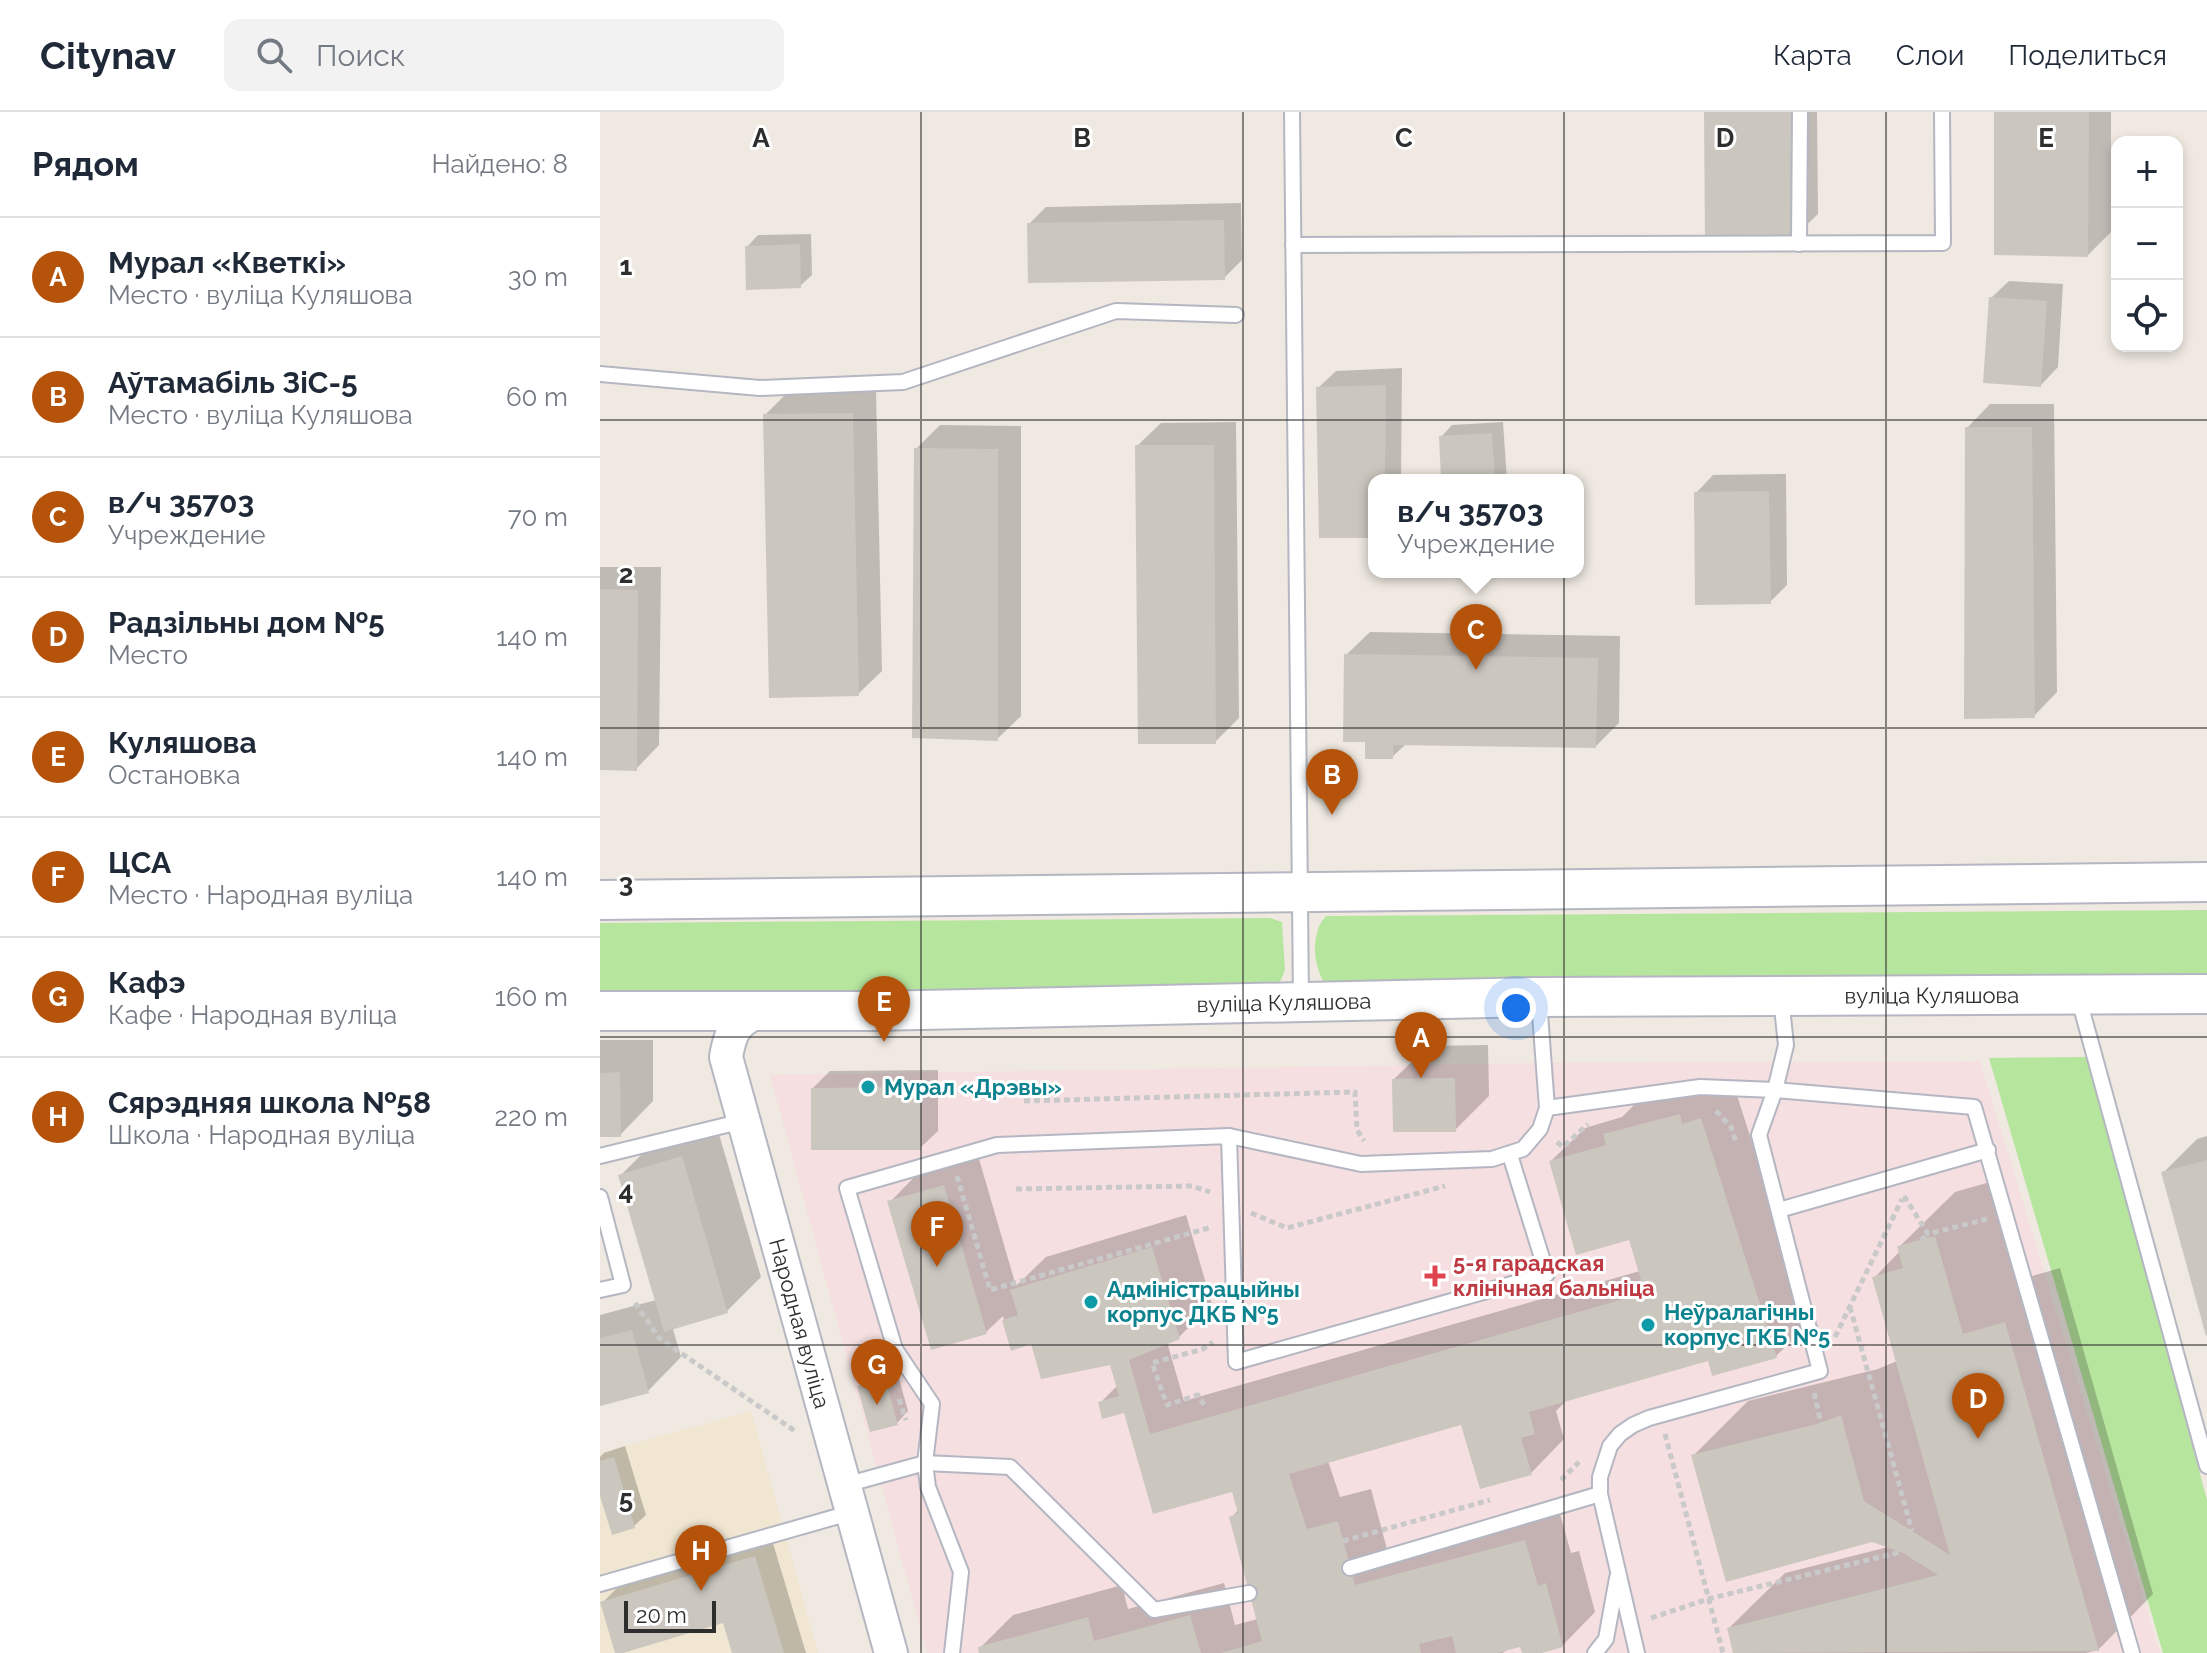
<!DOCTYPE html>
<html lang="ru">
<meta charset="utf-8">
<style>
body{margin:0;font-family:Raleway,sans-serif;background:#f2f2f3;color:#1f2937}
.controls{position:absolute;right:24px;top:24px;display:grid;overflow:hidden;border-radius:16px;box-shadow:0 4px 12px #0003}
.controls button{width:72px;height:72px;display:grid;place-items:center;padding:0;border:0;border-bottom:2px solid #e0e1e3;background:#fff;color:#1f2937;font:40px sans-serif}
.scale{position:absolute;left:24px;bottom:20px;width:92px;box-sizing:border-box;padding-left:8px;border:4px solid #2e2e2e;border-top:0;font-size:22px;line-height:28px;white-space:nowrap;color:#2e2e2e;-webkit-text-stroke:6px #fff;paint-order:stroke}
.you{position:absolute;left:916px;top:896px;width:28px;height:28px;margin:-20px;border:6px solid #fff;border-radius:50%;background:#1a73e8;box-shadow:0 0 0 12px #1a73e833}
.badge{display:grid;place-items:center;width:52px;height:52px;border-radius:50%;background:#b45309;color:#fff;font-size:26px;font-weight:700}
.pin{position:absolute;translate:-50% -66px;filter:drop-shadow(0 2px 4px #0008)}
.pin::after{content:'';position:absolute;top:42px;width:28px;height:24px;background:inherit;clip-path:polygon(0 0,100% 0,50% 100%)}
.popup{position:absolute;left:768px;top:362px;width:216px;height:104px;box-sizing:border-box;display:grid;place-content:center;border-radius:16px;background:#fff;filter:drop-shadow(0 2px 6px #0005);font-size:26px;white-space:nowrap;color:#747a83}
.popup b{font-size:30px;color:#1f2937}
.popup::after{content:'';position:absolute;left:50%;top:100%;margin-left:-16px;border:16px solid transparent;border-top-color:#fff}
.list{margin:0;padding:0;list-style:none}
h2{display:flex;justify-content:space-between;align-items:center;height:104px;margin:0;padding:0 32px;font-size:34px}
h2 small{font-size:26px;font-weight:400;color:#747a83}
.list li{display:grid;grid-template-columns:52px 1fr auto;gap:24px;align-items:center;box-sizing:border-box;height:120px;padding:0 32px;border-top:2px solid #e0e1e3}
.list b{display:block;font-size:30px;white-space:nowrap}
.list p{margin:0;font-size:26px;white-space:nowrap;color:#747a83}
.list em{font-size:26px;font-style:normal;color:#747a83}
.icon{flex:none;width:44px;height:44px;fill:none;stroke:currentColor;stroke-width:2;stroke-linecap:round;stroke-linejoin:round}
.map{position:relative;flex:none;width:1607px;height:1541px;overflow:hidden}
header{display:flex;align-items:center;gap:48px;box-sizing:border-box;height:112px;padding:0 40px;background:#fff;border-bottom:2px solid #e0e1e3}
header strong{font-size:38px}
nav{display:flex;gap:44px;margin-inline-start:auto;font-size:28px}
.search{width:560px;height:72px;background:#f2f2f3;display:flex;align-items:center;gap:20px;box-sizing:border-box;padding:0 28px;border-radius:16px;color:#747a83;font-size:30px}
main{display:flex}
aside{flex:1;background:#fff}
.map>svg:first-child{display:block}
.education{fill:#f0e6d1}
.medical{fill:#f5dfe0}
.green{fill:#b6e59e}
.shadow{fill:#0003}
.building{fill:#cbc7bf}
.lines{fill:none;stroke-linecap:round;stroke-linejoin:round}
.service-casing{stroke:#b4b7c1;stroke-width:18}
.tertiary-casing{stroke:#b4b7c1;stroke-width:36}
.secondary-casing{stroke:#b4b7c1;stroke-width:42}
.path{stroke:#c9c9c9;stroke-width:5;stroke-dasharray:6 4;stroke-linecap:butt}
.service{stroke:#fff;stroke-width:14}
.tertiary{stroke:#fff;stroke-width:32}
.secondary{stroke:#fff;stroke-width:38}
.grid{fill:none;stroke:#2e2e2e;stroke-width:2;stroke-opacity:0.55}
.culture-dot{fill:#0f9aa8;stroke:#fff;stroke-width:3}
.health-dot{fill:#e0444e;stroke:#fff;stroke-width:3}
.labels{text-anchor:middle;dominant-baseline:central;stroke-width:6;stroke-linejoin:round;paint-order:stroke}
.street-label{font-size:22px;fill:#2e2e2e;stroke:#fff}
.culture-label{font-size:22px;font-weight:bold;fill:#0d838f;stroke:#fff;text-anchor:start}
.health-label{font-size:22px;font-weight:bold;fill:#be3a42;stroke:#fff;text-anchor:start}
.grid-label{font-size:26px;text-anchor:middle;font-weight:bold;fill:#2e2e2e;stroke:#fff;stroke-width:6;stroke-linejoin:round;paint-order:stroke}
</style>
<header>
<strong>Citynav</strong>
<div class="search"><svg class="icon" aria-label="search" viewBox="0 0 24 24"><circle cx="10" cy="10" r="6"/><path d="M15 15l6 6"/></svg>Поиск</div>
<nav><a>Карта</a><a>Слои</a><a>Поделиться</a></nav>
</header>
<main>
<aside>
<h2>Рядом<small>Найдено: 8</small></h2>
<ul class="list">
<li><span class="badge">A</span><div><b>Мурал «Кветкі»</b><p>Место · вуліца Куляшова</p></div><em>30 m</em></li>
<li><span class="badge">B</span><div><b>Аўтамабіль ЗіС-5</b><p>Место · вуліца Куляшова</p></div><em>60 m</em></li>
<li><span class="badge">C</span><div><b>в/ч 35703</b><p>Учреждение</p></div><em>70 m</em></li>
<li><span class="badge">D</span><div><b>Радзільны дом №5</b><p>Место</p></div><em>140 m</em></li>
<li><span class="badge">E</span><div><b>Куляшова</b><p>Остановка</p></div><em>140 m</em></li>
<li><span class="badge">F</span><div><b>ЦСА</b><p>Место · Народная вуліца</p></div><em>140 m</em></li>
<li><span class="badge">G</span><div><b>Кафэ</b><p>Кафе · Народная вуліца</p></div><em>160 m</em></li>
<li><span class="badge">H</span><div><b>Сярэдняя школа №58</b><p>Школа · Народная вуліца</p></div><em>220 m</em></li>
</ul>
</aside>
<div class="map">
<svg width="1607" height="1541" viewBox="0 0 1607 1541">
<rect width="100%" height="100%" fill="#efe9e1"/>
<!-- education -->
<path class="education" d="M 151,1299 L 218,1541 L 0,1541 L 0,1341 Z"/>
<!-- medical -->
<path class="medical" d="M 1380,949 L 1560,1541 L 327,1541 L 170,963 L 943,951 Z"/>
<!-- green -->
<g class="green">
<path d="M 1607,798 L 1607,867 L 725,872 C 713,854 710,821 726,804 Z"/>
<path d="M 670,806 L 682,810 L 685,858 L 680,870 L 668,877 L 0,883 L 0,811 Z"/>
<path d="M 1487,945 L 1607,1388 L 1607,1541 L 1563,1541 L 1389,946 Z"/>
</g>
<!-- shadow -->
<g class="shadow">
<path d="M 1106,0 L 1217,0 L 1218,102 L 1194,125 Z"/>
<path d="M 1396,0 L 1511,0 L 1511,120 L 1488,143 Z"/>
<path d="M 641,91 L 642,148 L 624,166 L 429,112 L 446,95 Z"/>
<path d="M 211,122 L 212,163 L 200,174 L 147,135 L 158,123 Z"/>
<path d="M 1409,169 L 1463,172 L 1458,255 L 1441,273 L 1391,186 Z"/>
<path d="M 802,256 L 801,368 L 774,368 L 774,424 L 718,276 L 736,259 Z"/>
<path d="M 276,278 L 282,559 L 258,582 L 165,303 L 188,280 Z"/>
<path d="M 1390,292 L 1454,292 L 1457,580 L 1434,604 L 1367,316 Z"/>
<path d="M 636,310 L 639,606 L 615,630 L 537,334 L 561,311 Z"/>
<path d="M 903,310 L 907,368 L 843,368 L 841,325 L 852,313 Z"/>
<path d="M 340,313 L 421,314 L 421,604 L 397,627 L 316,337 Z"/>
<path d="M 1186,362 L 1187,473 L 1170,490 L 1096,381 L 1113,363 Z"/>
<path d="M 0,455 L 61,455 L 59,633 L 36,657 L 0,656 Z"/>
<path d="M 770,520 L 1020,524 L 1019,611 L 996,634 L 806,632 L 792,645 L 767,628 L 746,543 Z"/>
<path d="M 0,928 L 53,928 L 53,989 L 20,1023 L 0,1023 Z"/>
<path d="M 888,933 L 889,984 L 855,1018 L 794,967 L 828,934 Z"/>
<path d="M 338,958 L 338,1019 L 320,1036 L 213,976 L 230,959 Z"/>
<path d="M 1134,974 L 1210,1211 L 1176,1244 L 1109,1246 L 968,1287 L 956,1299 L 964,1327 L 931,1361 L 862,1310 L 728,1349 L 740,1385 L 771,1377 L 788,1441 L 958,1395 L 971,1441 L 979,1439 L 995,1500 L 962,1534 L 934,1541 L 924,1541 L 922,1532 L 908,1536 L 903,1541 L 381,1541 L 380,1536 L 413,1503 L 522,1473 L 528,1497 L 624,1471 L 635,1513 L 658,1507 L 631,1406 L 639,1397 L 634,1377 L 555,1400 L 526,1298 L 500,1291 L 518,1273 L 512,1251 L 432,1230 L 412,1236 L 403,1204 L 386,1220 L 290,1090 L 323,1056 L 377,1040 L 416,1174 L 446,1145 L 586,1103 L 612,1192 L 578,1226 L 567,1230 L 584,1289 L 1040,1159 L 1031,1126 L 951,1049 L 985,1016 L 1022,1005 L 1038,989 Z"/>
<path d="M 116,1012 L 161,1165 L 127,1199 L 73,1217 L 81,1245 L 48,1279 L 0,1292 L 0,1203 L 56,1188 L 20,1064 L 54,1030 Z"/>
<path d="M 1607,1024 L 1607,1219 L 1563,1061 L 1597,1027 Z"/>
<path d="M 1390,1070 L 1418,1168 L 1460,1156 L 1553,1482 L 1498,1538 L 1486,1541 L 1135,1541 L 1129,1516 L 1185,1461 L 1292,1434 L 1093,1344 L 1148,1289 L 1278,1257 L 1297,1249 L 1274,1166 L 1300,1139 L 1299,1135 L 1355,1080 Z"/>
<path d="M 296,1256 L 308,1299 L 297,1311 L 259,1274 L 271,1263 Z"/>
<path d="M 25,1334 L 46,1403 L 34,1414 L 0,1377 L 0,1345 L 4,1341 Z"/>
<path d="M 172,1428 L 206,1541 L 135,1541 L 125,1508 L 2,1491 L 19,1474 Z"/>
</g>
<!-- building -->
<g class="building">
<path d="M 1104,0 L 1195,0 L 1195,127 L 1105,127 Z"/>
<path d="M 1394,0 L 1489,0 L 1488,145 L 1394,143 Z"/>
<path d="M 624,108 L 625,168 L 428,171 L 427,111 Z"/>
<path d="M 200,132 L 201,176 L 146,178 L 145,134 Z"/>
<path d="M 1389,185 L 1447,189 L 1441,275 L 1383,271 Z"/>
<path d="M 786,273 L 785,368 L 774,368 L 774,426 L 719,426 L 716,275 Z"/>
<path d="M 253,301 L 259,584 L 169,586 L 163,302 Z"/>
<path d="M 1365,315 L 1432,315 L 1435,606 L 1364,607 Z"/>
<path d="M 892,321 L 895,368 L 841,368 L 839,324 Z"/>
<path d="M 535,333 L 614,333 L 616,632 L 538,632 Z"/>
<path d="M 314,336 L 398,337 L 398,629 L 312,626 Z"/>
<path d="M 1169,379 L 1171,492 L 1095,493 L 1094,380 Z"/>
<path d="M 0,477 L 38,478 L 37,659 L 0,658 Z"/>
<path d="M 744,542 L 998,546 L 996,636 L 793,633 L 793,647 L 765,647 L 765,630 L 743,630 Z"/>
<path d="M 20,960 L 21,1025 L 0,1025 L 0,961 Z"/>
<path d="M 855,966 L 856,1020 L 793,1020 L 792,967 Z"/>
<path d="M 321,975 L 321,1038 L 211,1038 L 211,976 Z"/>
<path d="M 1080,1002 L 1082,1012 L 1101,1006 L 1177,1246 L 1112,1264 L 1108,1249 L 929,1300 L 935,1322 L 921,1326 L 932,1363 L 880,1377 L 861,1313 L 689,1362 L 707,1417 L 738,1409 L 755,1473 L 925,1428 L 938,1474 L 946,1471 L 963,1535 L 942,1541 L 922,1541 L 920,1535 L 897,1541 L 856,1541 L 852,1524 L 819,1532 L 821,1541 L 621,1541 L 662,1529 L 629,1405 L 638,1401 L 632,1380 L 553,1402 L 524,1301 L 502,1307 L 498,1290 L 519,1284 L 510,1253 L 441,1267 L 431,1232 L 411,1239 L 402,1208 L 418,1203 L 410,1178 L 552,1135 L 580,1227 L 529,1248 L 550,1322 L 1045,1181 L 1029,1128 L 976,1143 L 949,1049 L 1006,1033 L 1003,1022 Z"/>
<path d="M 82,1044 L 128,1201 L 64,1220 L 18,1063 Z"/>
<path d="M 1607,1048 L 1607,1223 L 1606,1224 L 1561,1060 Z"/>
<path d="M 344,1073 L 387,1222 L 331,1238 L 287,1089 Z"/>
<path d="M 1335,1124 L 1363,1222 L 1405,1210 L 1499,1539 L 1133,1541 L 1127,1516 L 1338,1463 L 1301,1440 L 1272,1430 L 1126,1470 L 1091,1343 L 1221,1311 L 1241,1303 L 1264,1389 L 1350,1443 L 1272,1165 L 1303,1156 L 1297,1134 Z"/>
<path d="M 32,1218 L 49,1281 L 0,1294 L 0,1226 Z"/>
<path d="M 285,1266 L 298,1313 L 270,1320 L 257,1274 Z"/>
<path d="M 14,1345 L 35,1416 L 12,1423 L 0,1384 L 0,1349 Z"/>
<path d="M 155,1444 L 184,1541 L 132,1541 L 123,1511 L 23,1541 L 15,1541 L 0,1490 Z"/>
<path d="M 590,1503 L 601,1541 L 379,1541 L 378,1535 L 488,1505 L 494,1529 Z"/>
</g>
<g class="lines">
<!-- service casing -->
<g class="service-casing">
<g id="service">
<path d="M 692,0 L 701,889"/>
<path d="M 1199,132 L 1200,0"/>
<path d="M 693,133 L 1343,131 L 1342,0"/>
<path d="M 0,262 L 160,276 L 303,270 L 516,199 L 636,203"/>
<path d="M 1478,884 L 1607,1354"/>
<path d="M 947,996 L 1100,975 L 1175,978 L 1374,995 L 1532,1541"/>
<path d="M 629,1024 L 761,1052 L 892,1047 L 923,1037 L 940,1017 L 947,996 L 939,888"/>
<path d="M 0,1044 L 143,1009"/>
<path d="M 0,1085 L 23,1173 L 0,1178"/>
<path d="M 1179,1098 L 1388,1038"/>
<path d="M 245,1373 L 325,1351 L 328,1375 L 361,1460 L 352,1541"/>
<path d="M 750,1456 L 1000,1382"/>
<path d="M 0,1472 L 253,1400"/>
<path d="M 649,1481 L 554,1498 L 410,1355 L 325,1351 L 332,1292 L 295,1237 L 247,1076 L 397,1033 L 629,1024 L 636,1250 L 947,1162 L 910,1043"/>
<path d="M 995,1541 L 1006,1527 L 1017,1466"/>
<path d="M 1037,1541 L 1000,1382 L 1000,1365 L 1010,1334 L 1020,1322 L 1033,1313 L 1049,1306 L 1220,1259 L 1159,1023 L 1175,978 L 1186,933 L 1181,886"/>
</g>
</g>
<!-- tertiary casing -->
<g class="tertiary-casing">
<g id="tertiary">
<path id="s1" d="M 162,897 C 136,910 131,916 126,945 L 291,1541"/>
</g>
</g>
<!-- secondary casing -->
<g class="secondary-casing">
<g id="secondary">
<path d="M 0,788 L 1607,770"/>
<path id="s2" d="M 0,899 L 272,899 L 939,885 L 1607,882"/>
</g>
</g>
<!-- path -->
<g class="path">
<path d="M 424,989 L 755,980 L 757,1018 L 764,1029"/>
<path d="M 1116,999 L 1131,1015 L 1136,1030"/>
<path d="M 957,1030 L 963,1035 L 988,1012"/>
<path d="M 357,1064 L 390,1178 L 612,1115"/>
<path d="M 416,1077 L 592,1074 L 610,1080"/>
<path d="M 1304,1084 L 1328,1122 L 1387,1107"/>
<path d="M 651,1101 L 687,1116 L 845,1074"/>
<path d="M 1321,1128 L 1328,1122"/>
<path d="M 35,1191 L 59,1226 L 195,1319"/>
<path d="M 1250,1195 L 1312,1419"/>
<path d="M 1235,1225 L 1302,1087"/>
<path d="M 1214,1281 L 1221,1311"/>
<path d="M 299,1287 L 306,1308"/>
<path d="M 604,1293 L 598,1283 L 567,1293 L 552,1251 L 603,1237 L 613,1230"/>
<path d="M 1065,1322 L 1123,1541"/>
<path d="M 961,1368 L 979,1350"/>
<path d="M 743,1429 L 890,1388"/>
<path d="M 1051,1506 L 1108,1487 L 1301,1440"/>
</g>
<!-- service -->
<use href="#service" class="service"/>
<!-- tertiary -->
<use href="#tertiary" class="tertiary"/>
<!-- secondary -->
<use href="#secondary" class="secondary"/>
</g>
<!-- grid -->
<path class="grid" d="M 321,0 L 321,1541M 643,0 L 643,1541M 964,0 L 964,1541M 1286,0 L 1286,1541M 0,308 L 1607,308M 0,616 L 1607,616M 0,925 L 1607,925M 0,1233 L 1607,1233"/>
<!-- markers -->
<g class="culture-dot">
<circle cx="268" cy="975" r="8"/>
<circle cx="491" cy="1190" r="8"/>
<circle cx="1048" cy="1213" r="8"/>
</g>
<path class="health-dot" d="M831 1152h8v8h8v8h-8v8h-8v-8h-8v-8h8z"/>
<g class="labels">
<!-- street labels -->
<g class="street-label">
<text stroke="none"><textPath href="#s2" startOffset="1332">вуліца Куляшова</textPath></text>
<text stroke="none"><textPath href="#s2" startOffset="684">вуліца Куляшова</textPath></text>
<text stroke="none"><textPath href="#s1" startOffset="340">Народная вуліца</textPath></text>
</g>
<!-- culture labels -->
<g class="culture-label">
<text x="284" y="975">Мурал «Дрэвы»</text>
<text x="507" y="1177">Адміністрацыйны<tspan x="507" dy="25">корпус ДКБ №5</tspan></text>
<text x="1064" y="1200">Неўралагічны<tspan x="1064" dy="25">корпус ГКБ №5</tspan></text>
</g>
<!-- health labels -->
<g class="health-label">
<text x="853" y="1151">5-я гарадская<tspan x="853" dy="25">клінічная бальніца</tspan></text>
</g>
</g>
<g class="grid-label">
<text x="161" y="35">A</text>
<text x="482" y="35">B</text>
<text x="804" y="35">C</text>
<text x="1125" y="35">D</text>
<text x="1446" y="35">E</text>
<text x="26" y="163">1</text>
<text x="26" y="471">2</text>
<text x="26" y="780">3</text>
<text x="26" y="1088">4</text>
<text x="26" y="1396">5</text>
</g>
</svg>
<div class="controls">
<button>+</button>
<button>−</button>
<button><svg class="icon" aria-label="locate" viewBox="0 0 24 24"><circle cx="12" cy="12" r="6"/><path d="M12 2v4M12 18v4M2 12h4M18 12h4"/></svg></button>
</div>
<div class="scale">20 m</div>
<div class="you"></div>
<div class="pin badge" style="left:821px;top:966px">A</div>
<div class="pin badge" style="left:732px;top:703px">B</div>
<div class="pin badge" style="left:876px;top:558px">C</div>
<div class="popup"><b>в/ч 35703</b>Учреждение</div>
<div class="pin badge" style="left:1378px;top:1327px">D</div>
<div class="pin badge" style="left:284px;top:930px">E</div>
<div class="pin badge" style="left:337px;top:1155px">F</div>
<div class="pin badge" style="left:277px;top:1293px">G</div>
<div class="pin badge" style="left:101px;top:1479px">H</div>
</div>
</main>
